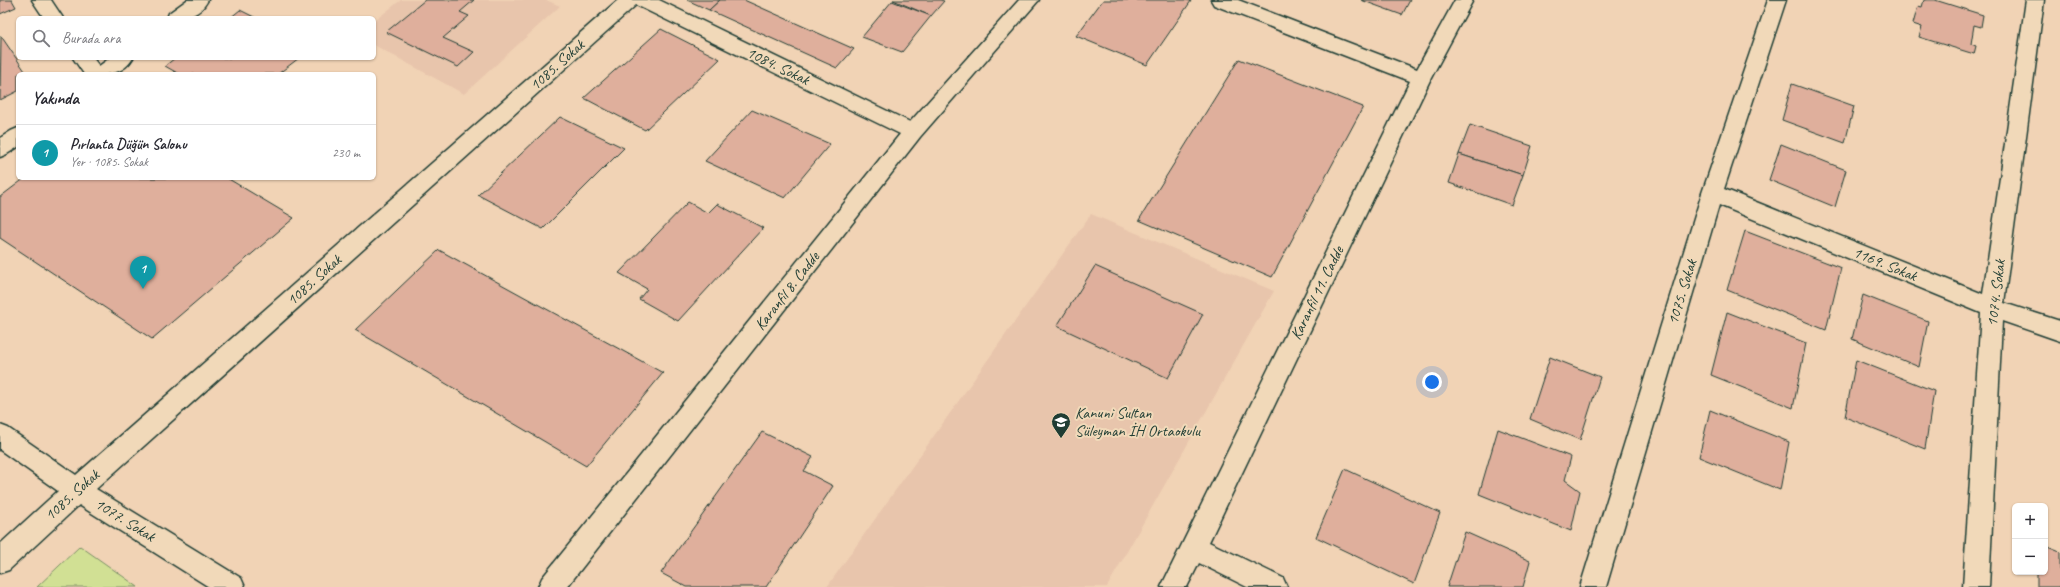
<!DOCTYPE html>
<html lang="tr">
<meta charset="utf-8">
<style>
body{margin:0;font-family:Caveat,sans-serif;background:#f7f7f7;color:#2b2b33}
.controls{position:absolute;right:12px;bottom:12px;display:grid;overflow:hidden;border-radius:6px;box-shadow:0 1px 3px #0004}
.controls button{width:36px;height:36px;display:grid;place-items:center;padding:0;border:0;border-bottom:1px solid #e1e1e2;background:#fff;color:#2b2b33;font:20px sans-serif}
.you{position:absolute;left:1432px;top:382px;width:14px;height:14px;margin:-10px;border:3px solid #fff;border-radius:50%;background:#1a73e8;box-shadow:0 0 0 6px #1a73e833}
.badge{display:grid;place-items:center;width:26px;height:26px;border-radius:50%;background:#1f3d34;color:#fff;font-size:13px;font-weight:700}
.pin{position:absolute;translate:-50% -33px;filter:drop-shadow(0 1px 2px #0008)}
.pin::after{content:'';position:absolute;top:21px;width:14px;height:12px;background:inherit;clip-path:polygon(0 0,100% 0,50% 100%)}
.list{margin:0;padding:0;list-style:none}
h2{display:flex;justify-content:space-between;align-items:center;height:52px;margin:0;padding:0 16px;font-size:17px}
h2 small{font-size:13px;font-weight:400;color:#7c7c81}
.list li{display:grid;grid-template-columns:26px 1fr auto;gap:12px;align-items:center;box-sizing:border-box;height:56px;padding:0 16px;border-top:1px solid #e1e1e2}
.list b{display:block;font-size:15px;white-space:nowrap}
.list p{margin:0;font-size:13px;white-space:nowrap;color:#7c7c81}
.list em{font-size:13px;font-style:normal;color:#7c7c81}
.icon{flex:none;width:22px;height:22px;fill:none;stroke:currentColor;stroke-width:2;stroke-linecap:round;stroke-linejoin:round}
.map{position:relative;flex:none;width:2060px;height:587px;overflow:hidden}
.search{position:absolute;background:#fff;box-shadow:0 1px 3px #0004;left:16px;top:16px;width:360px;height:44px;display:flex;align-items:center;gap:10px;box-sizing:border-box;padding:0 14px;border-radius:6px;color:#7c7c81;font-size:15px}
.panel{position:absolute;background:#fff;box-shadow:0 1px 3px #0004;left:16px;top:72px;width:360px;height:108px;border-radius:6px}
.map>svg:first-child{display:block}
.built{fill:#e8c5ac}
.green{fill:#d1e094;stroke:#788e64}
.building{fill:#dfaf9c;stroke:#1f3d34}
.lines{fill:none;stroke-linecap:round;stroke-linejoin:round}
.minor-casing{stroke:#1f3d34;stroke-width:3}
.minor{fill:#f1d9b9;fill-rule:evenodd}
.labels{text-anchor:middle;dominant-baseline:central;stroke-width:4;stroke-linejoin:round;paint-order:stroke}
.street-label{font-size:16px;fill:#1f3d34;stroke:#f1d9b9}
.poi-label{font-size:16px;fill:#1f3d34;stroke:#f1d9b9;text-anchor:start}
</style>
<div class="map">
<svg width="2060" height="587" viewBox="0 0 2060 587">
<rect width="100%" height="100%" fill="#f1d3b5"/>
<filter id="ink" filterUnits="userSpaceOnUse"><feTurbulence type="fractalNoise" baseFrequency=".025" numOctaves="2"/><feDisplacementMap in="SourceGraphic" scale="8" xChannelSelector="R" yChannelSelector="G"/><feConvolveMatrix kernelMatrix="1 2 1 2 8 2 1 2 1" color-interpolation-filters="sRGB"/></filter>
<g filter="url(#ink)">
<!-- built -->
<g class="built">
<path d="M 401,0 L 546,0 L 560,6 L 464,94 L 374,45 L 374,21 Z"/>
<path d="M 1091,214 L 1274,291 L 1107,587 L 827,587 Z"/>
</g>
<!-- green -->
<path class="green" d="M 80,546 L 138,587 L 37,587 Z"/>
<!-- building -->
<g class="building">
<path d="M 0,0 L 12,0 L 16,7 L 0,14 Z"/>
<path d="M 425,0 L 474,0 L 460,12 L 469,16 L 443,38 L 474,52 L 458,67 L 386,32 Z"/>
<path d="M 687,0 L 720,0 L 709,10 Z"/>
<path d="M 720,0 L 744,0 L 854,49 L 837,68 L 709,10 Z"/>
<path d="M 893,0 L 940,0 L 944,1 L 931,16 Z"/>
<path d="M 1103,0 L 1187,0 L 1191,1 L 1147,65 L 1076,36 Z"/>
<path d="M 1361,0 L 1410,0 L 1402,15 Z"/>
<path d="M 1924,0 L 1935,0 L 1983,15 L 1981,27 L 1974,25 L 1971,44 L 1976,46 L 1974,54 L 1919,37 L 1922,27 L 1913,24 L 1918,6 L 1922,7 Z"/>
<path d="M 892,1 L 931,16 L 902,52 L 862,37 Z"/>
<path d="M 240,10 L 256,18 L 230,18 Z"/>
<path d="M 661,29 L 720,59 L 645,130 L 584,98 Z"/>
<path d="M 1,36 L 27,74 L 18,74 L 18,91 L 0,100 Z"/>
<path d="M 175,58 L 299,58 L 278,74 L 179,74 L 165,66 Z"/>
<path d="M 1239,59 L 1363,107 L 1272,277 L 1139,220 Z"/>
<path d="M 1792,84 L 1854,106 L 1845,143 L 1782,120 Z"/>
<path d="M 752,110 L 830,144 L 785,198 L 705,161 Z"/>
<path d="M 560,117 L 624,148 L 543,229 L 478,195 Z"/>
<path d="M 1470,125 L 1532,146 L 1523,175 L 1459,154 Z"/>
<path d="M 1781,144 L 1846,170 L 1835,207 L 1769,180 Z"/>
<path d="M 1459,154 L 1523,175 L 1512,205 L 1449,183 Z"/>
<path d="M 25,178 L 227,178 L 294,218 L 152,339 L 0,238 L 0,197 Z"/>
<path d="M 688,202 L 708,213 L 717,204 L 763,228 L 678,321 L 639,299 L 647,289 L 619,273 Z"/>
<path d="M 1745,231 L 1841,268 L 1826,330 L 1727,290 Z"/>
<path d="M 439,250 L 663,373 L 586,466 L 355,330 Z"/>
<path d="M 1095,266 L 1203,314 L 1168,378 L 1057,326 Z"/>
<path d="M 1863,295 L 1928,321 L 1919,367 L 1852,339 Z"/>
<path d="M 1727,312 L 1806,343 L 1793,408 L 1711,375 Z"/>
<path d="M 1550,357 L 1600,377 L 1580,440 L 1530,419 Z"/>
<path d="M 1856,360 L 1934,391 L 1925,449 L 1845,417 Z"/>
<path d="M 1710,410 L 1789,442 L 1780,490 L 1699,457 Z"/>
<path d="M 1498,429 L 1571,457 L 1565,480 L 1580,491 L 1571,531 L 1479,494 Z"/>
<path d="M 762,432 L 813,457 L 804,471 L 833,486 L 766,587 L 687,587 L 661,573 Z"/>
<path d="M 1345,469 L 1440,513 L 1414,584 L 1316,537 Z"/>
<path d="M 1465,532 L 1530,561 L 1523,587 L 1447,587 Z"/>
<path d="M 2045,546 L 2060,552 L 2060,587 L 2037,587 L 2037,572 L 2045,572 Z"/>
</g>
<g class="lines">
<!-- minor casing -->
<g class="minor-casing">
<g id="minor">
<path d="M 32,0 L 51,0 L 63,18 L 44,18 Z"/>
<path d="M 187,0 L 208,0 C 198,18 185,18 167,18 L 169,13 Z"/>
<path d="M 618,0 L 659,0 L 910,122 L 1019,0 L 1039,0 L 920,137 L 567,587 L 538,587 L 542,578 L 900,134 L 636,5 L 96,489 L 241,578 L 245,587 L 209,587 L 79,505 L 9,570 L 0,573 L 0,544 L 58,491 L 0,450 L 0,425 L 8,428 L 76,475 Z"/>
<path d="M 1211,0 L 1238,0 L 1417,69 L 1455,0 L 1473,0 L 1431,78 L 1209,542 L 1283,578 L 1287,587 L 1247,587 L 1199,563 L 1187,587 L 1161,587 L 1410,81 L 1214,5 Z"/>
<path d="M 1768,0 L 1786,0 L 1724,189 L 1983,294 L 2026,0 L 2044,0 L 2004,303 L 2060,321 L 2060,341 L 2002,321 L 1989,587 L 1963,587 L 1981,313 L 1719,205 L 1606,587 L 1580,587 L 1702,193 Z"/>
<path d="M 73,58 L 93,58 L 99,66 L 110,58 L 133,58 C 122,77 103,74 84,74 Z"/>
<path d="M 18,128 L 18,147 L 7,154 L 0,157 L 0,138 L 11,131 Z"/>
</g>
</g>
<!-- minor -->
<use href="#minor" class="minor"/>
</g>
</g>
<!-- icons -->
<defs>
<g id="school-pin" transform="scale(1)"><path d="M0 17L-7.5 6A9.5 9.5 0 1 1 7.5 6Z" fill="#1f3d34" stroke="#f1d9b9"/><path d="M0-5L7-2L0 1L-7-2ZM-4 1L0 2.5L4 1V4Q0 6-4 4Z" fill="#fff"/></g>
</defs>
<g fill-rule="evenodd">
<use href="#school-pin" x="1061" y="422"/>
</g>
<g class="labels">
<!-- street labels -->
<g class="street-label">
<text transform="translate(557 65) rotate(-42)">1085. Sokak</text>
<text transform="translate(778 66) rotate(26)">1084. Sokak</text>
<text transform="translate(1885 264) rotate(22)">1169. Sokak</text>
<text transform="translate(314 280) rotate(-42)">1085. Sokak</text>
<text transform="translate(787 291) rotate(-52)">Karanfil 8. Cadde</text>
<text transform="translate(1682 292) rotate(-73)">1075. Sokak</text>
<text transform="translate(1317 293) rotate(-64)">Karanfil 11. Cadde</text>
<text transform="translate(1996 293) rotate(-83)">1074. Sokak</text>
<text transform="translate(72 495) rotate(-42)">1085. Sokak</text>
<text transform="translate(125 520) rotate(32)">1077. Sokak</text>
</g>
<!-- poi labels -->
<g class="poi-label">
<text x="1075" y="413">Kanuni Sultan<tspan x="1075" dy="18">Süleyman İH Ortaokulu</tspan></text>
</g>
</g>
</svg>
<div class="controls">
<button>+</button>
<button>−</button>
</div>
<div class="you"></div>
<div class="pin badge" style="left:143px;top:289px;background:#0f9aa8">1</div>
<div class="search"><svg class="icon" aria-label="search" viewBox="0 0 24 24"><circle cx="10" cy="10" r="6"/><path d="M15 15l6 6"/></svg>Burada ara</div>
<section class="panel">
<h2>Yakında<small></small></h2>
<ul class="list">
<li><span class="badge" style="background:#0f9aa8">1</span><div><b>Pırlanta Düğün Salonu</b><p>Yer · 1085. Sokak</p></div><em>230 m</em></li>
</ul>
</section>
</div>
